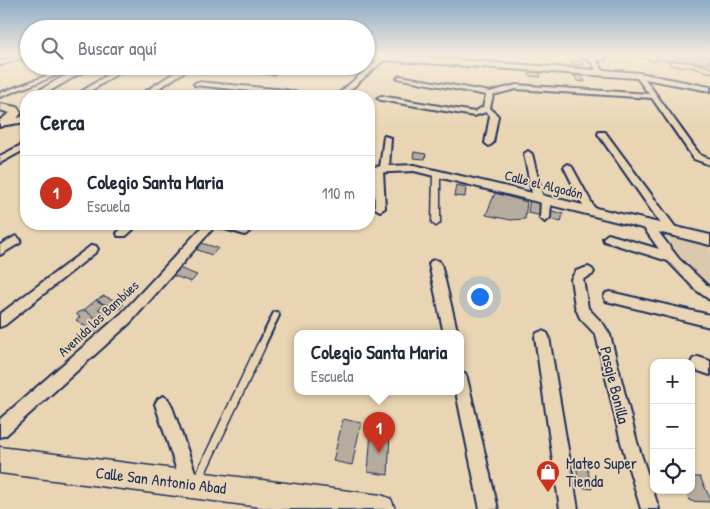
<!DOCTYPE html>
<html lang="es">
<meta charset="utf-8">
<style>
body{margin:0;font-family:"Patrick Hand",sans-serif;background:#f2f2f3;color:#1f2937}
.controls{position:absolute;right:15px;bottom:15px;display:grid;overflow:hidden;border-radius:10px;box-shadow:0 1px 4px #0004}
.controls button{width:45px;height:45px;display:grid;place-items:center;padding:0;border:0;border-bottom:1px solid #e0e1e3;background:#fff;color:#1f2937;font:25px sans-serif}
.you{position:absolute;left:479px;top:296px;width:18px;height:18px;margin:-12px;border:4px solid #fff;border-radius:50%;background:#1a73e8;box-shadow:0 0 0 8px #1a73e833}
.badge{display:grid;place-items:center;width:32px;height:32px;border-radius:50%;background:#c8321e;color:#fff;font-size:16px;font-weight:700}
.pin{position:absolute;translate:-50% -41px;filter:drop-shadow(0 1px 2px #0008)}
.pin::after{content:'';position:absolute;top:26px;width:18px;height:15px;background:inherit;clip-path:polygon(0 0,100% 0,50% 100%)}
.popup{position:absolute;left:294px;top:330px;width:170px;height:65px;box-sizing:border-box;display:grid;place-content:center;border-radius:10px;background:#fff;filter:drop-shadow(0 1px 4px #0005);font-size:16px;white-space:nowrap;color:#747a83}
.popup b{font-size:19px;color:#1f2937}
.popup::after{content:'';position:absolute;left:50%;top:100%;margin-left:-10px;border:10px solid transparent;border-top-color:#fff}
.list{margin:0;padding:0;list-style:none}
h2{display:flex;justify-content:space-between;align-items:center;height:65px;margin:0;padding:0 20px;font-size:21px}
h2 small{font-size:16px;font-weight:400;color:#747a83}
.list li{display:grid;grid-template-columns:32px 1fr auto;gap:15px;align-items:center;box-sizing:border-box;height:75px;padding:0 20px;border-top:1px solid #e0e1e3}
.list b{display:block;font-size:19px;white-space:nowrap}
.list p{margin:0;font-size:16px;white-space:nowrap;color:#747a83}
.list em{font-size:16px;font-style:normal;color:#747a83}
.icon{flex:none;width:28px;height:28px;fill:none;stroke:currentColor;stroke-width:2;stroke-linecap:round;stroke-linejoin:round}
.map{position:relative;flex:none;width:710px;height:509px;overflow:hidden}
.search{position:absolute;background:#fff;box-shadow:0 1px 4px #0004;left:20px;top:20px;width:355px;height:55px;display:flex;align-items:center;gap:12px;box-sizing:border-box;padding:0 18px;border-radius:28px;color:#747a83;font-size:19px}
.panel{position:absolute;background:#fff;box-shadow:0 1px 4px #0004;left:20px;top:90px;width:355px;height:140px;border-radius:20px}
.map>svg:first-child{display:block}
.built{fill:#dac9ad}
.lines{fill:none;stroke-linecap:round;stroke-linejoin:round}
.stream{stroke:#6c7080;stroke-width:2}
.building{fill:#b6ac9e;stroke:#1b2f5e}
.service-far2-casing{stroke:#1b2f5e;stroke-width:6}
.service-far1-casing{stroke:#1b2f5e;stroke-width:10}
.service-casing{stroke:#1b2f5e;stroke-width:11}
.pedestrian-casing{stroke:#1b2f5e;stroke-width:3}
.minor-casing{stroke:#1b2f5e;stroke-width:4}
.tertiary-casing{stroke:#1b2f5e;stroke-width:4}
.secondary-casing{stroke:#1b2f5e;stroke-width:4}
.primary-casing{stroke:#1b2f5e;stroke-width:3}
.service-far2{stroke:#e9d5b3;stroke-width:4}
.service-far1{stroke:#e9d5b3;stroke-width:6}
.service{stroke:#e9d5b3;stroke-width:8}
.pedestrian{fill:#e9d5b3;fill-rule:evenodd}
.minor{fill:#e9d5b3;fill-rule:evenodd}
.tertiary{fill:#e9d5b3;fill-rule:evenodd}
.secondary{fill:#e9d5b3;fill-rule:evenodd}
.primary{fill:#e9d5b3;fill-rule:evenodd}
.labels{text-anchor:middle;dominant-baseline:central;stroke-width:4;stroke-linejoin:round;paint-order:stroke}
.street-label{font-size:14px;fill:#1b2f5e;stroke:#e9d5b3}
.near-street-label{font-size:16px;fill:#1b2f5e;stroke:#e9d5b3}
.near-poi-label{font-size:16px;fill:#1b2f5e;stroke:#e9d5b3;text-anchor:start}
</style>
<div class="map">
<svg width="710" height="509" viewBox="0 0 710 509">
<rect width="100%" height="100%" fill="#e9d5b3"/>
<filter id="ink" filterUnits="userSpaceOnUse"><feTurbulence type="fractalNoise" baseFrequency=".02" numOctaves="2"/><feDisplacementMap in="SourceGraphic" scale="10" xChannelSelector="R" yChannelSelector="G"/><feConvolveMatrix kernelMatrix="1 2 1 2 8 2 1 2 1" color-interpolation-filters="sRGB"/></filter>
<g filter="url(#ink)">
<!-- built -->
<path class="built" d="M 673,235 L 710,243 L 710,283 L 693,270 L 676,252 L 669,238 L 669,236 Z"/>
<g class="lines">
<!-- stream -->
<path class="stream" d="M 635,55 L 656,62"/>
</g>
<!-- building -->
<g class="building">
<path d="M 657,55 L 710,56 L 710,64 L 656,60 Z"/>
<path d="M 571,60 L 582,61 L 584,64 L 574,66 Z"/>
<path d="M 528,70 L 539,71 L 541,77 L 530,76 Z"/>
<path d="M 573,73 L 581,74 L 585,82 L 577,81 Z"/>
<path d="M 172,92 L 189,95 L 166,96 Z"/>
<path d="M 414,152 L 426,154 L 425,159 L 413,158 Z"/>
<path d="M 456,185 L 466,187 L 465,197 L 454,196 Z"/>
<path d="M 495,193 L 527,202 L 525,219 L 511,220 L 486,215 Z"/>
<path d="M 530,198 L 543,201 L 542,216 L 528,213 Z"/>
<path d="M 549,210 L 563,214 L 561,222 L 547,218 Z"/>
<path d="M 201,243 L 218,248 L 212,255 L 195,249 Z"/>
<path d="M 179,268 L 197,275 L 191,282 L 172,275 Z"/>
<path d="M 104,296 L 124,304 L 118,310 L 96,300 Z"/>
<path d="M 96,300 L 104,305 L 98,309 L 106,314 L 99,320 L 84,310 Z"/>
<path d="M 84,310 L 99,320 L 104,323 L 94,332 L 76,320 L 80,317 L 76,314 Z"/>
<path d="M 343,419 L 361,423 L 352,465 L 333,461 Z"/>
<path d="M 371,431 L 390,433 L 388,475 L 368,472 Z"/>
<path d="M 576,465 L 587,467 L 592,489 L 580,487 Z"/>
<path d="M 691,477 L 700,477 L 710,498 L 710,502 L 690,501 L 685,490 L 691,490 Z"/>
</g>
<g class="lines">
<!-- service-far2 casing -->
<g class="service-far2-casing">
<path id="service-far2" d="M 672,63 L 692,65 L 710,70"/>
</g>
<!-- service-far1 casing -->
<g class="service-far1-casing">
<path id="service-far1" d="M 260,348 L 276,315"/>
</g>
<!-- service casing -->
<g class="service-casing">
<path id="service" d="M 199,477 L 261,346"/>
</g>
<!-- pedestrian casing -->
<g class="pedestrian-casing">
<path id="pedestrian" d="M 433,171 L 439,171 L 440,173 L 440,223 L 436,226 L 432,223 Z"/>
</g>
<!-- minor casing -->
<g class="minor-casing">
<g id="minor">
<path d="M 19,55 L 29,56 L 0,65 L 0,61 Z"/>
<path d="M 366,55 L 389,55 L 596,70 L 591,62 L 579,55 L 590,57 L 607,55 L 606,59 L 596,60 L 603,70 L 639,73 L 710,87 L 710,91 L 645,79 L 700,155 L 710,159 L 710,165 L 694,159 L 652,98 L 516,89 L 493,95 L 490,108 L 498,116 L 493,143 L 489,146 L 485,143 L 490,116 L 486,112 L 474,116 L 381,100 L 377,98 L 381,96 L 474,112 L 483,107 L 486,95 L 397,78 L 400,76 L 490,92 L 516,85 L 649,94 L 637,78 L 384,60 L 343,96 L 336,96 L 377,60 L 366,59 Z"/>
<path d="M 121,66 L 129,66 L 83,96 L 75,96 Z"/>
<path d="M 185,66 L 193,66 L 147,96 L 138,96 Z"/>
<path d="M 256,68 L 276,72 L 273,74 L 254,71 L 254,69 Z"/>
<path d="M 60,71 L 65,72 L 0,97 L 0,93 Z"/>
<path d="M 197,82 L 286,90 L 310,96 L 297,96 L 195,85 L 194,84 Z"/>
<path d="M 599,132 L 605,132 L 676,228 L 677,231 L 676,234 L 668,234 L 598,134 Z"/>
<path d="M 384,136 L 391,138 L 389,169 L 383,171 L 385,208 L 380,211 L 375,208 L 373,170 L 380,168 Z"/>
<path d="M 23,144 L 26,144 L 26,149 L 0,163 L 0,156 Z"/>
<path d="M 528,151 L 532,154 L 543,198 L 549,198 L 551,200 L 550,218 L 545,222 L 540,218 L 541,200 L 535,200 L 533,198 L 524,154 Z"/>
<path d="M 568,164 L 572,167 L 596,211 L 595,213 L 591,214 L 586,211 L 564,167 Z"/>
<path d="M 646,220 L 650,221 L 679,259 L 710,288 L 710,300 L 696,290 L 668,261 L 604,241 L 603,238 L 608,234 L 659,249 L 641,224 Z"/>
<path d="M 127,224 L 139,224 L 126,236 L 118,236 L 117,233 Z"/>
<path d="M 205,224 L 232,224 L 249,228 L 250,231 L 245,235 L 215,226 L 131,322 L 6,435 L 0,437 L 0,419 L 121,314 Z"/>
<path d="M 16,236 L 21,240 L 20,243 L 0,255 L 0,245 Z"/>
<path d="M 92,245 L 96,246 L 98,249 L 96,252 L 5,325 L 0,327 L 0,314 Z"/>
<path d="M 435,260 L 439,261 L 441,264 L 458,334 L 444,334 L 429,264 L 431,261 Z"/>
<path d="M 588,267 L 592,269 L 594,272 L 592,275 L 583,279 L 588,308 L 604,325 L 610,335 L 637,442 L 659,509 L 641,509 L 621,442 L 596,335 L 580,318 L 575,306 L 571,279 L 576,271 Z"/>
<path d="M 610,292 L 710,315 L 710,327 L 606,301 L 604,297 L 606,293 Z"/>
<path d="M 542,331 L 547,333 L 549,337 L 578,509 L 560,509 L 535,337 L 537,333 Z"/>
<path d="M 698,357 L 710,361 L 710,375 L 693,369 L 691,363 L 693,359 Z"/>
<path d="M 460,371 L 465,373 L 467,378 L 498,509 L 480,509 L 456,392 L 460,392 Z"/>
<path d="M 163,396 L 168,399 L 171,404 L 199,483 L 196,489 L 190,492 L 184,489 L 181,483 L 155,404 L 158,399 Z"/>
</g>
</g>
<!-- tertiary casing -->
<g class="tertiary-casing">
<g id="tertiary">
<path d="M 26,116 L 26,122 L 0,126 L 0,122 Z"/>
<path d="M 414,165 L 710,235 L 710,245 L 414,171 L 369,173 L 369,167 Z"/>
</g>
</g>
<!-- secondary casing -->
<g class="secondary-casing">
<g id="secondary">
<path d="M 82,66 L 93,66 L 41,96 L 29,96 Z"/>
<path d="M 0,104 L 17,107 L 21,113 L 16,120 L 0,127 L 0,120 L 10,113 L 0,110 Z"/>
</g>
</g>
<!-- primary casing -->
<g class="primary-casing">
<path id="primary" d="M 0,447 L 381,495 L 391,499 L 395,509 L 275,509 L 0,473 Z"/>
</g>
<!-- service-far2 -->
<use href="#service-far2" class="service-far2"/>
<!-- service-far1 -->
<use href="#service-far1" class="service-far1"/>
<!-- service -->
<use href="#service" class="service"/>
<!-- pedestrian -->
<use href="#pedestrian" class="pedestrian"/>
<!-- minor -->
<use href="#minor" class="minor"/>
<!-- tertiary -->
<use href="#tertiary" class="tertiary"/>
<!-- secondary -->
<use href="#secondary" class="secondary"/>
<!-- primary -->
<use href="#primary" class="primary"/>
</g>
</g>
<!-- sky -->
<linearGradient id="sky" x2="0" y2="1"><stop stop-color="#8caac7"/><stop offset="0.43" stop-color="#f5ecdd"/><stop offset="1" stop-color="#f5ecdd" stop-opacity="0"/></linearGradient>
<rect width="710" height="127" fill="url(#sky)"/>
<!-- icons -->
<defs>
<g id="shop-pin" transform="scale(1.25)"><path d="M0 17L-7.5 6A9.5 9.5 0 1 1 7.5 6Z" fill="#c8321e" stroke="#e9d5b3"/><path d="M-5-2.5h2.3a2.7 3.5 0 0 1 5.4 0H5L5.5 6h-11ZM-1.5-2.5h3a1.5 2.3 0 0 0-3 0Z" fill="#fff"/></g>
</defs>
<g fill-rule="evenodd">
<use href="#shop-pin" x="548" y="472"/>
</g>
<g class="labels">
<!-- street labels -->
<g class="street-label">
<text transform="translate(544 184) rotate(14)">Calle el Algodón</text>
<text transform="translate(98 318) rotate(-43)">Avenida los Bambúes</text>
</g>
<!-- near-street labels -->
<g class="near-street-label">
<text transform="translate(615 385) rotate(76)">Pasaje Bonilla</text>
<text transform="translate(161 480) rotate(7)">Calle San Antonio Abad</text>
</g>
<!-- near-poi labels -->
<g class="near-poi-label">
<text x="566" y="463">Mateo Super<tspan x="566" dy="18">Tienda</tspan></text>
</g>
</g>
</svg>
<div class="controls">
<button>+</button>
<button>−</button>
<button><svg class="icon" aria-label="locate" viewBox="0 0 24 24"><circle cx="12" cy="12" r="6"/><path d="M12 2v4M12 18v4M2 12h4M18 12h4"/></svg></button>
</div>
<div class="you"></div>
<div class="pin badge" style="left:379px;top:453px">1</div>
<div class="popup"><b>Colegio Santa Maria</b>Escuela</div>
<div class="search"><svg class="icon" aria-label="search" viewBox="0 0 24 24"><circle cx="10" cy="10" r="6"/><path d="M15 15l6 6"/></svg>Buscar aquí</div>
<section class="panel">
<h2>Cerca<small></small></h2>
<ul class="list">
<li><span class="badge">1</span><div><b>Colegio Santa Maria</b><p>Escuela</p></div><em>110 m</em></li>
</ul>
</section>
</div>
